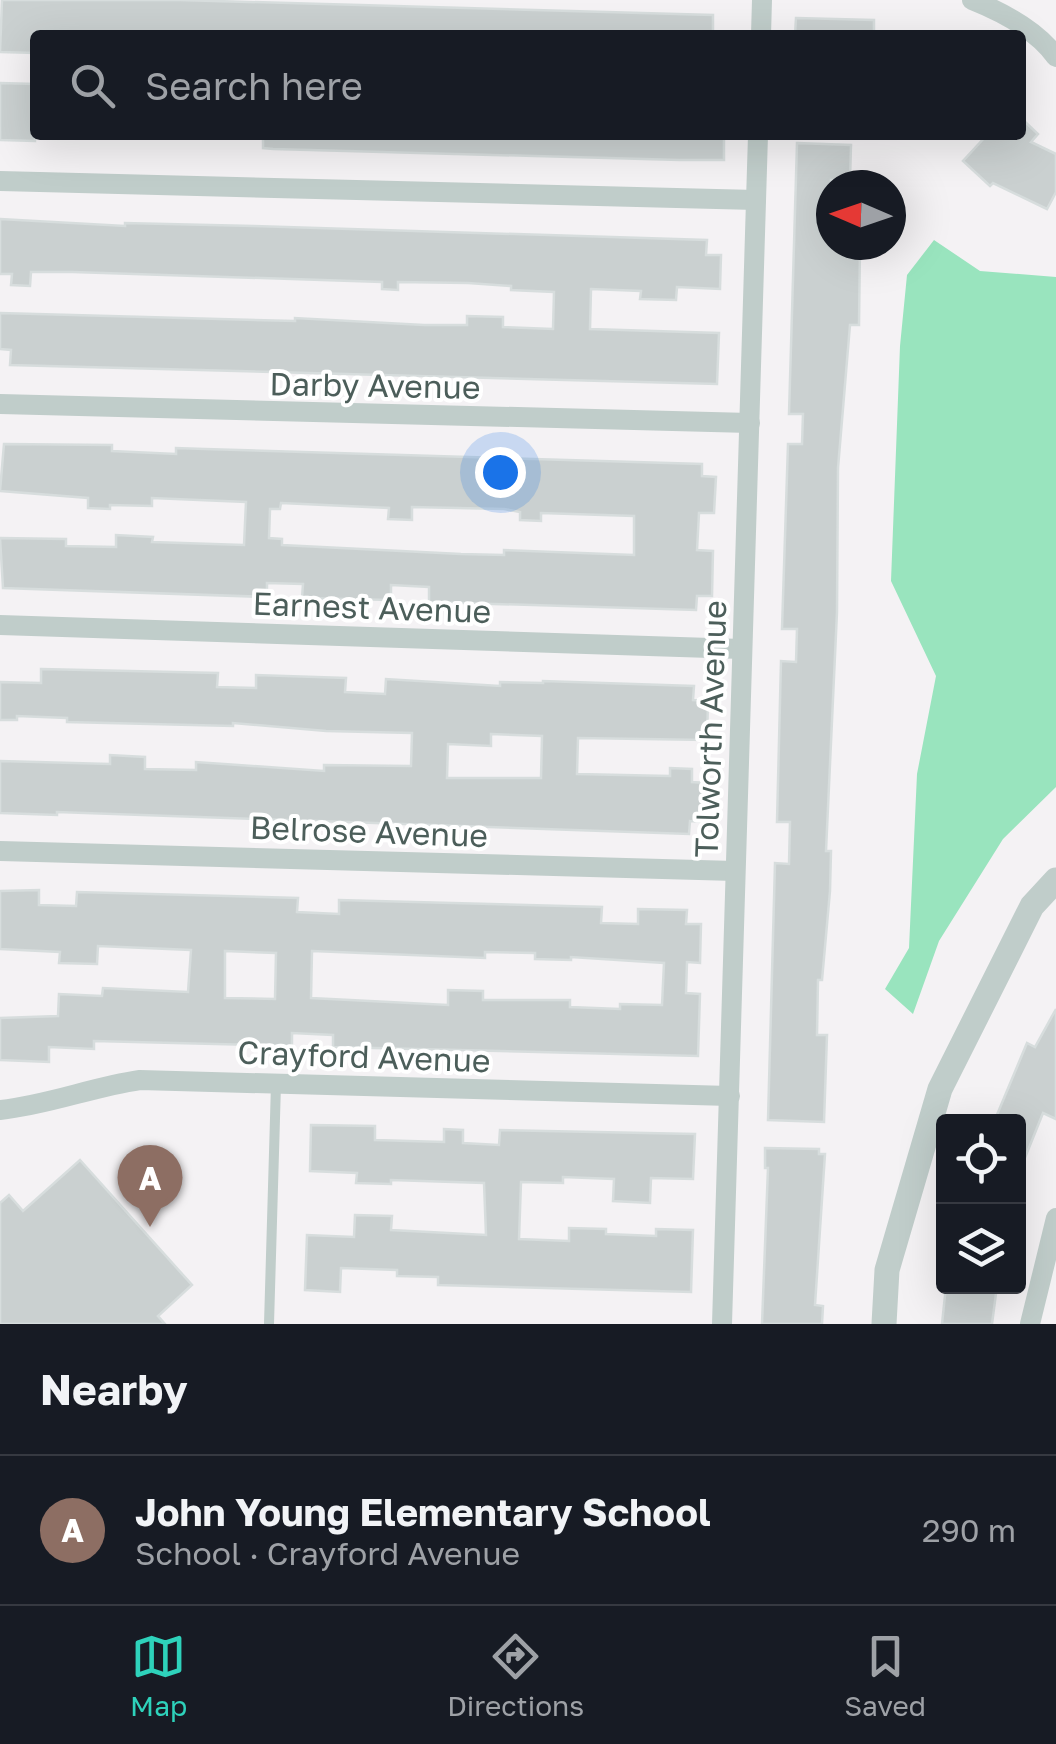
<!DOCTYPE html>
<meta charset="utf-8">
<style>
body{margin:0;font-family:"Golos Text",sans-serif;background:#20242c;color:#f1f3f6}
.controls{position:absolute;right:30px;bottom:30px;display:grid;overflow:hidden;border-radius:10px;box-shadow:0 10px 40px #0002}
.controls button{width:90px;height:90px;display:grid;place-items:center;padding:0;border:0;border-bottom:2px solid #363941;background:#171b24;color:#f1f3f6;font:50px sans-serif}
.compass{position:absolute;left:816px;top:170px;width:90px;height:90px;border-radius:50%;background:#171b24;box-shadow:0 10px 40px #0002;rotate:272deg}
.you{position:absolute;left:500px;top:472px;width:35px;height:35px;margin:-25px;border:8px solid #fff;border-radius:50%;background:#1a73e8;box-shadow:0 0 0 15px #1a73e833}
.badge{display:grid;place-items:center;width:65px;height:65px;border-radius:50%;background:#2ed2bb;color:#fff;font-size:32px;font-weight:700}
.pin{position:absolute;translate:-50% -82px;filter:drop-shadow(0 2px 5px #0008)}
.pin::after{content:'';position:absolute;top:52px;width:35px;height:30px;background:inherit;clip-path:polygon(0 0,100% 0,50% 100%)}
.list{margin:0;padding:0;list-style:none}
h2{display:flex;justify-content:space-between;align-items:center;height:130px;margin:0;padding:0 40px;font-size:42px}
h2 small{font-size:32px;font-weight:400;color:#9ea1a6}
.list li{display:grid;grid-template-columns:65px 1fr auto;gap:30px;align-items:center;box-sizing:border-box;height:150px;padding:0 40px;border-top:2px solid #363941}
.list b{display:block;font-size:38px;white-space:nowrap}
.list p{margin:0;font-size:32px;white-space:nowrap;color:#9ea1a6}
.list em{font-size:32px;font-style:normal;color:#9ea1a6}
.icon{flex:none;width:55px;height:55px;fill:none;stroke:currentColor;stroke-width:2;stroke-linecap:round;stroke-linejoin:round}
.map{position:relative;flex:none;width:1056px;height:1324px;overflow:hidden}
.search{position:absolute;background:#171b24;box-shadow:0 10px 40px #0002;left:30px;right:30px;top:30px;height:110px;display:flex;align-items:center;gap:25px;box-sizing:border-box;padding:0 35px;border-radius:10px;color:#9ea1a6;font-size:38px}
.sheet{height:280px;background:#171b24}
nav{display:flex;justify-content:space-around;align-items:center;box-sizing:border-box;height:140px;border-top:2px solid #363941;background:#171b24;font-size:28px;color:#9ea1a6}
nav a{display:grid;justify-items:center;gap:5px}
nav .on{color:#2ed2bb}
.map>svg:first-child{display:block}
.water{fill:#99e4be}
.building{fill:#cad0d0;stroke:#d7dddd;stroke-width:2.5;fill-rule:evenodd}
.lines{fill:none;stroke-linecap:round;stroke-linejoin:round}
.service{stroke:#c0cdca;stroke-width:10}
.minor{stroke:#c0cdca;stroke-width:20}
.tertiary{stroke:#c0cdca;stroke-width:25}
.labels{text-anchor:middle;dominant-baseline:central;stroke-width:8;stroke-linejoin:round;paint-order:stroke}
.street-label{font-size:32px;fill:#4c5e5a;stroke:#fff}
</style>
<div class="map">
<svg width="1056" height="1324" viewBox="0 0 1056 1324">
<rect width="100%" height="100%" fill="#f4f2f4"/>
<!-- water -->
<path class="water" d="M 934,240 L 980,271 L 1056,277 L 1056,787 L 1003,839 L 939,941 L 913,1014 L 885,989 L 909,948 L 917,774 L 936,676 L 891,581 L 900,346 L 907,275 Z"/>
<!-- building -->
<g class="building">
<path d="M 2,0 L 180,0 L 713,15 L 713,35 L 35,35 L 35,53 L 0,52 Z"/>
<path d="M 796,18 L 874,20 L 874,35 L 795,35 Z"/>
<path d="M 0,83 L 35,84 L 35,141 L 0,140 Z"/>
<path d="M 1021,118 L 1038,134 L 1031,142 L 1056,154 L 1056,192 L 1047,209 L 993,183 L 990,186 L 963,161 L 987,135 L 1021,135 Z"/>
<path d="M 263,135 L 724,135 L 724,160 L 680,160 L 273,149 L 263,148 Z"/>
<path d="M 797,143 L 851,145 L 850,180 L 831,180 L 831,245 L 860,246 L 859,325 L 850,325 L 838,468 L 837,612 L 826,851 L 831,851 L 830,891 L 822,980 L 818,980 L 817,1035 L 827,1035 L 824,1122 L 768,1120 L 775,863 L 789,864 L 790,822 L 777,822 L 781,661 L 796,662 L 797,629 L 782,629 L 788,444 L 802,444 L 803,414 L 789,414 Z"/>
<path d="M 0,219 L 125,226 L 125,223 L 254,226 L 707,240 L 706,255 L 721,255 L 720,289 L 677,287 L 676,300 L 640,299 L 641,291 L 591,289 L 590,329 L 719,333 L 717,384 L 10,365 L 11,350 L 0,349 L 0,313 L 295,321 L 295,318 L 424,325 L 467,325 L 467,316 L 503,317 L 503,327 L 553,329 L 554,292 L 511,290 L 511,286 L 468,283 L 398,282 L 398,290 L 382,289 L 382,282 L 73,272 L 31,272 L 30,286 L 11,285 L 12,274 L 0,274 Z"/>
<path d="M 4,444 L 112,445 L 112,451 L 176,454 L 176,448 L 205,449 L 702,464 L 702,476 L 716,477 L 714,513 L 699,513 L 697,550 L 713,551 L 712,596 L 697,596 L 696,610 L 429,602 L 429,587 L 391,585 L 391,600 L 302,598 L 303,584 L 267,583 L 267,597 L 3,588 L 0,538 L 66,539 L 66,546 L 116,547 L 116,535 L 153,537 L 152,542 L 244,545 L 246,502 L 152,498 L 152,506 L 110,505 L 110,509 L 88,508 L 88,498 L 0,491 ZM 281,503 L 389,508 L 388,519 L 412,520 L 412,507 L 504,509 L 520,512 L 520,520 L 541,521 L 541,513 L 634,516 L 634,555 L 504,550 L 504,555 L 461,554 L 282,545 L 282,539 L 269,538 L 270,509 L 280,509 Z"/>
<path d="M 41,669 L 218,673 L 217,687 L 256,688 L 256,675 L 346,678 L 345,692 L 385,694 L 386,679 L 500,686 L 500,682 L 543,683 L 543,681 L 694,686 L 693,700 L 708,701 L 707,740 L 578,738 L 577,774 L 670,776 L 670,768 L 692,769 L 692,782 L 706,783 L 704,822 L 690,821 L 689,834 L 57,812 L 57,815 L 0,813 L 0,761 L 110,764 L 110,755 L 145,757 L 145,769 L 196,770 L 196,762 L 324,771 L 324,765 L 411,766 L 412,733 L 326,731 L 233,723 L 233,726 L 67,722 L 67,718 L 17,716 L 17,720 L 0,720 L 0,682 L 41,683 ZM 491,734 L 542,736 L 541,778 L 447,778 L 448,744 L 491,746 Z"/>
<path d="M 39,890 L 39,905 L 76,906 L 77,892 L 298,898 L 297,912 L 339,914 L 339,900 L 602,907 L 601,923 L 638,924 L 638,909 L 687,910 L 686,924 L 701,924 L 700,963 L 687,962 L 686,993 L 700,994 L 698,1056 L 333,1047 L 333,1035 L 292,1033 L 292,1046 L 94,1041 L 94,1049 L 49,1047 L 49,1062 L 0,1060 L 0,1018 L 58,1016 L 59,994 L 102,996 L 103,988 L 188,992 L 191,950 L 98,946 L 97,964 L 59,963 L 60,952 L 0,949 L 0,891 ZM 225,951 L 276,953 L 275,999 L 225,998 ZM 312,951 L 485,958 L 485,952 L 535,953 L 535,959 L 571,960 L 571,957 L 664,963 L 662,1005 L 620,1004 L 620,1009 L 570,1007 L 570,1000 L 483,1000 L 483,991 L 448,990 L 448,1005 L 311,998 Z"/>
<path d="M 1056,1009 L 1056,1119 L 1043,1113 L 1018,1175 L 1018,1122 L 994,1122 L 1027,1043 L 1035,1047 Z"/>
<path d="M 311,1125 L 375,1126 L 375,1140 L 444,1142 L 444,1129 L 463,1130 L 463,1143 L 499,1145 L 500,1130 L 695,1134 L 693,1179 L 651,1178 L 650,1203 L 613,1201 L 614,1179 L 563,1177 L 563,1183 L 521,1182 L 519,1239 L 569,1241 L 569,1228 L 606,1229 L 606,1234 L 656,1236 L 656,1229 L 693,1230 L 691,1292 L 438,1285 L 438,1277 L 397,1276 L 397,1270 L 341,1268 L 340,1292 L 305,1290 L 307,1235 L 354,1237 L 355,1215 L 392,1216 L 391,1230 L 486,1235 L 484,1183 L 391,1180 L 391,1184 L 356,1183 L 357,1173 L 310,1171 Z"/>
<path d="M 765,1148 L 819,1149 L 819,1154 L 825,1154 L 815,1305 L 823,1306 L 822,1324 L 762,1324 L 768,1168 L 765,1168 Z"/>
<path d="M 80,1160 L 192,1285 L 158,1316 L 165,1324 L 0,1324 L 0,1203 L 9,1195 L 23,1211 Z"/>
<path d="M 946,1286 L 997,1286 L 992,1324 L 942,1324 Z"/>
</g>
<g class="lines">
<!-- service -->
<path class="service" d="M 269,1324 L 276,1084"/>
<!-- minor -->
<g class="minor">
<path d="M 972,0 C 1002,12 1037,30 1056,57"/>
<path d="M 761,35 L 762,0"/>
<path d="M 0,181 L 756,200"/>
<path d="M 0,404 L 750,423"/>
<path d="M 0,625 L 742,649"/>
<path d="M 0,851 L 735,871"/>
<path d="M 0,1110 C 48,1105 92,1087 140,1080 L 730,1096"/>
<path d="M 722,1324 L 758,135"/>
<path d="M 1030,1324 L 1056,1218"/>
</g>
<!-- tertiary -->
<path class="tertiary" d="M 884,1324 L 887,1270 L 940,1089 L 1032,906 L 1056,880"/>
</g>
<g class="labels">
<!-- street labels -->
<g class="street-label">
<text transform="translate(375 385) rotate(1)">Darby Avenue</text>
<text transform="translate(372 607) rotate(2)">Earnest Avenue</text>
<text transform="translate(710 729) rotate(-88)">Tolworth Avenue</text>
<text transform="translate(369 831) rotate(2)">Belrose Avenue</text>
<text transform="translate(364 1056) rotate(2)">Crayford Avenue</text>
</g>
</g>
</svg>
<div class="controls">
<button><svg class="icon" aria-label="locate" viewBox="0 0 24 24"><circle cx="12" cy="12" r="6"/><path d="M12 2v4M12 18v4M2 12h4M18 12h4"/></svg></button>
<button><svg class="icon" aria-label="layers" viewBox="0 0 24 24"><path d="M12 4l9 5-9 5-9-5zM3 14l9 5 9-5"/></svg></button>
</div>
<svg class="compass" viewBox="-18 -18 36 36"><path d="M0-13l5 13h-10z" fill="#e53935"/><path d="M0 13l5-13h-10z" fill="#9ea1a6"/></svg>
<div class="you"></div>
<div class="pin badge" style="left:150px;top:1227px;background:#8d6e63">A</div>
<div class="search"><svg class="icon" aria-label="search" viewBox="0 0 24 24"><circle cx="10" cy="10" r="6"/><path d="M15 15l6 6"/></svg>Search here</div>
</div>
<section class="sheet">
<h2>Nearby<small></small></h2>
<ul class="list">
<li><span class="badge" style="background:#8d6e63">A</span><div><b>John Young Elementary School</b><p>School · Crayford Avenue</p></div><em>290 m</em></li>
</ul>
</section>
<nav>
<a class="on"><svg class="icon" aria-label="map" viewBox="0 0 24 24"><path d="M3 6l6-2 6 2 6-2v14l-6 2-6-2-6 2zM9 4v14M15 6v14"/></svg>Map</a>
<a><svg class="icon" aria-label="directions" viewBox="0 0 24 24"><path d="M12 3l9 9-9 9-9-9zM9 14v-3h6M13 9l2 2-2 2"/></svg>Directions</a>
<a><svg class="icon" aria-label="saved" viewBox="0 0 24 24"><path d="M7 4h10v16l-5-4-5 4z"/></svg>Saved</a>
</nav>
